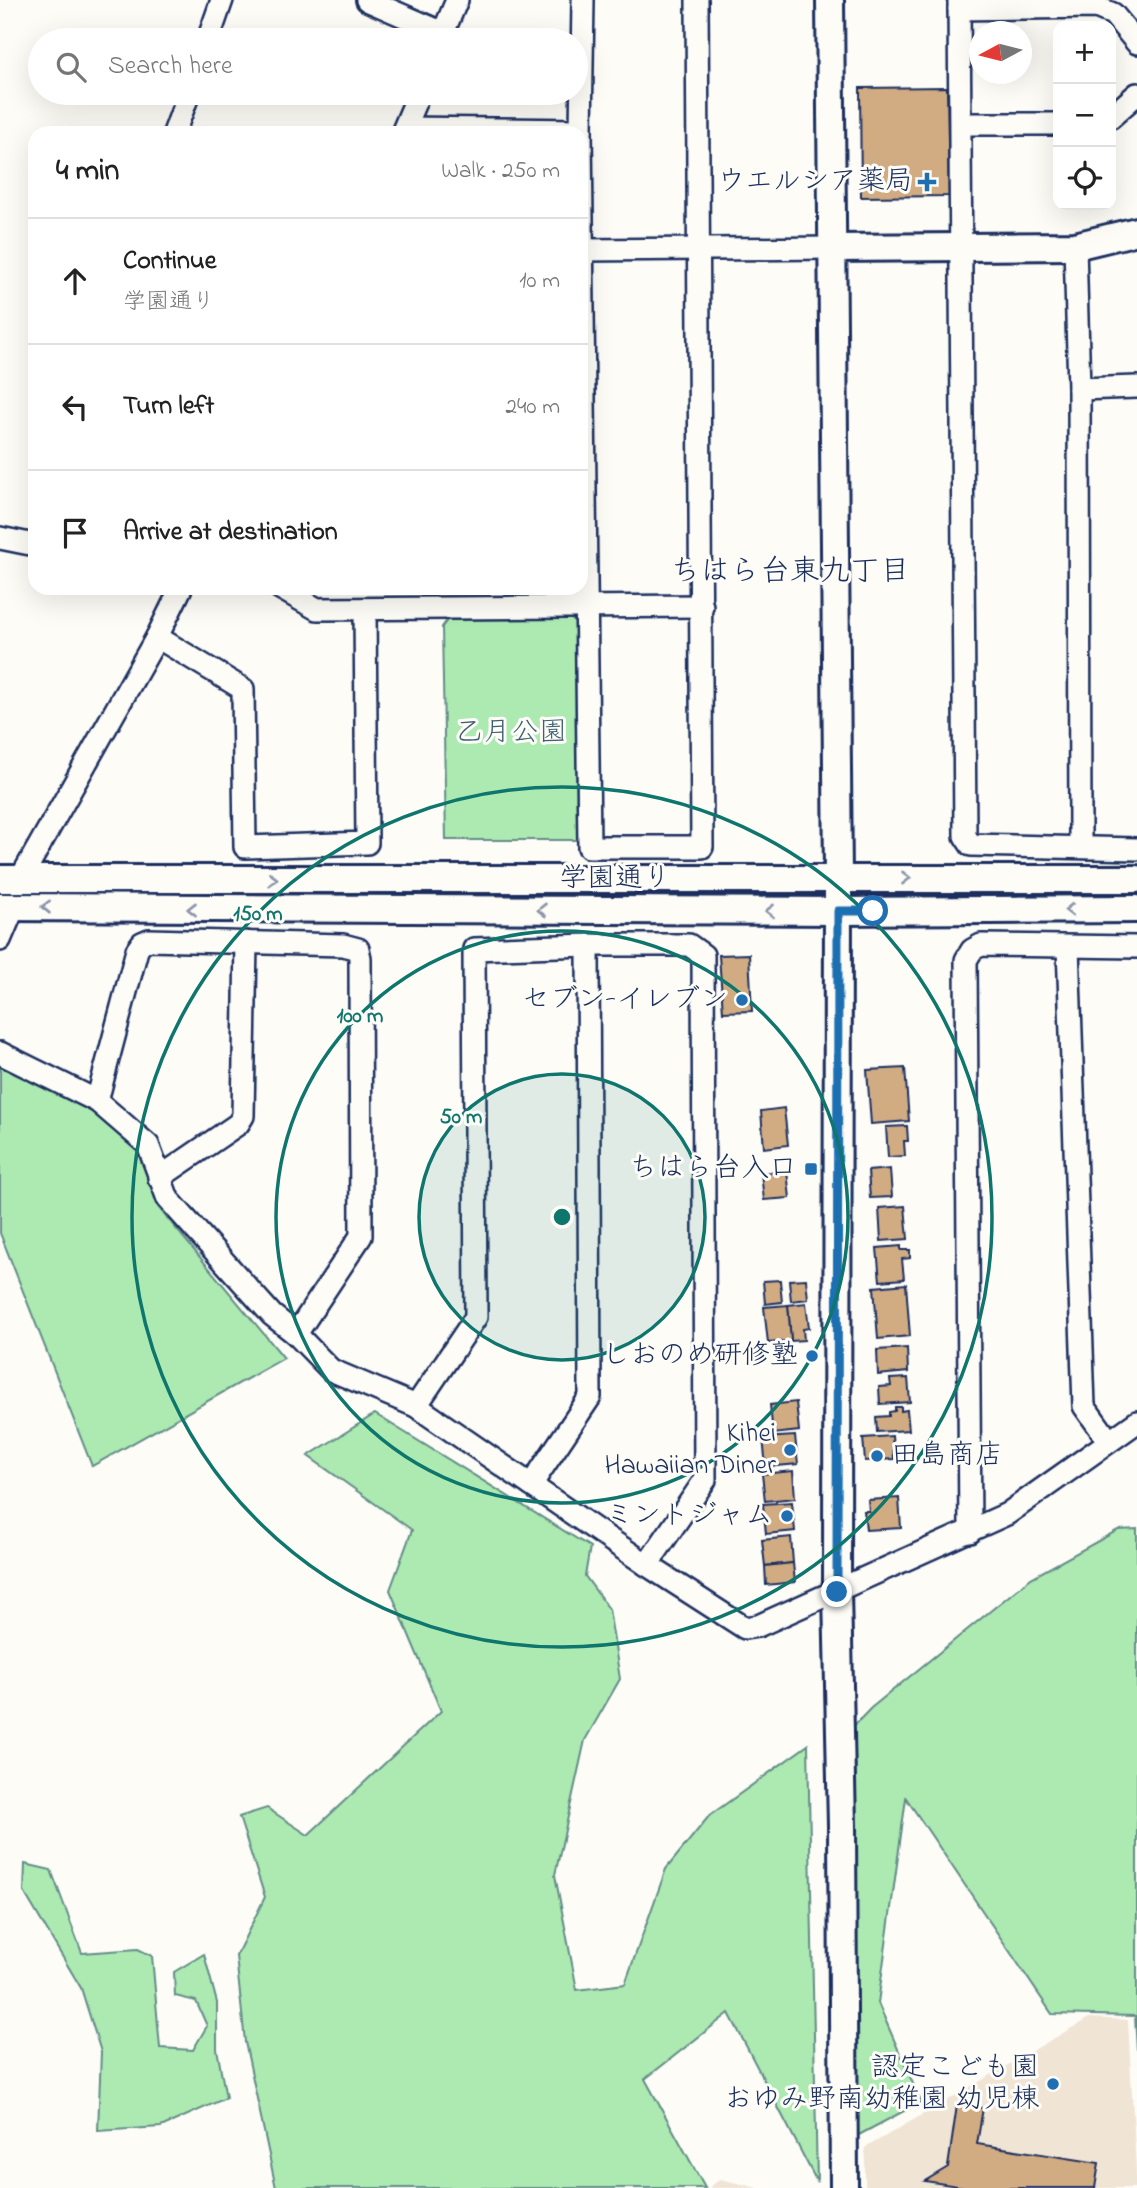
<!DOCTYPE html>
<meta charset="utf-8">
<style>
body{margin:0;font-family:"Indie Flower","Klee One",sans-serif;background:#f6f6f6;color:#222}
.controls{position:absolute;right:21px;top:21px;display:grid;overflow:hidden;border-radius:14px;box-shadow:0 7px 28px #0002}
.controls button{width:63px;height:63px;display:grid;place-items:center;padding:0;border:0;border-bottom:2px solid #e0e0e0;background:#fff;color:#222;font:35px sans-serif}
.compass{position:absolute;left:969px;top:21px;width:63px;height:63px;border-radius:50%;background:#fff;box-shadow:0 7px 28px #0002;rotate:263deg}
.stop{position:absolute;width:21px;height:21px;margin:-16px;border:5px solid #1f6fb2;border-radius:50%;background:#fff}
.stop.end{background:#1f6fb2;border-color:#fff;box-shadow:0 2px 7px #0008}
.list{margin:0;padding:0;list-style:none}
h2{display:flex;justify-content:space-between;align-items:center;height:91px;margin:0;padding:0 28px;font-size:30px}
h2 small{font-size:23px;font-weight:400;color:#767676}
.list li{display:grid;grid-template-columns:46px 1fr auto;gap:21px;align-items:center;box-sizing:border-box;height:126px;padding:0 28px;border-top:2px solid #e0e0e0}
.list b{display:block;font-size:26px;white-space:nowrap}
.list p{margin:0;font-size:23px;white-space:nowrap;color:#767676}
.list em{font-size:23px;font-style:normal;color:#767676}
.icon{flex:none;width:38px;height:38px;fill:none;stroke:currentColor;stroke-width:2;stroke-linecap:round;stroke-linejoin:round}
.map{position:relative;flex:none;width:1137px;height:2188px;overflow:hidden}
.search{position:absolute;background:#fff;box-shadow:0 7px 28px #0002;left:28px;top:28px;width:560px;height:77px;display:flex;align-items:center;gap:18px;box-sizing:border-box;padding:0 24px;border-radius:38px;color:#767676;font-size:26px}
.panel{position:absolute;background:#fff;box-shadow:0 7px 28px #0002;left:28px;top:126px;width:560px;height:469px;border-radius:21px}
.map>svg:first-child{display:block}
.built{fill:#f0e4d4}
.green{fill:#aceab1;stroke:#648c88;stroke-width:2}
.building{fill:#d1ac83;stroke:#1b2f5e;stroke-width:2}
.lines{fill:none;stroke-linecap:round;stroke-linejoin:round}
.minor-casing{stroke:#1b2f5e;stroke-width:26}
.tertiary-casing{stroke:#1b2f5e;stroke-width:32}
.minor{stroke:#fdfcf7;stroke-width:21}
.tertiary{stroke:#fdfcf7;stroke-width:26}
.oneway{stroke:#8c96aa}
.route{stroke:#1f6fb2;stroke-width:9}
.ring{fill:none;stroke:#0f766e;stroke-width:3.5}
.poi-dot{fill:#1f6fb2;stroke:#fdfcf7;stroke-width:2.5}
.labels{text-anchor:middle;dominant-baseline:central;stroke-width:6;stroke-linejoin:round;paint-order:stroke}
.poi-label{font-size:28px;fill:#1b2f5e;stroke:#fdfcf7;text-anchor:end}
.park-label{font-size:28px;fill:#3f5e73;stroke:#fdfcf7}
.street-label{font-size:28px;fill:#1b2f5e;stroke:#fdfcf7}
.neighbourhood-label{font-size:30px;fill:#1b2f5e;stroke:#fdfcf7}
.centre{fill:#0f766e;stroke:#fdfcf7;stroke-width:3.5}
.ring-label{font-size:21px;text-anchor:middle;font-weight:bold;fill:#0f766e;stroke:#fdfcf7;stroke-width:6;stroke-linejoin:round;paint-order:stroke}
</style>
<div class="map">
<svg width="1137" height="2188" viewBox="0 0 1137 2188">
<rect width="100%" height="100%" fill="#fdfcf7"/>
<filter id="ink" filterUnits="userSpaceOnUse"><feTurbulence type="fractalNoise" baseFrequency=".0143" numOctaves="2"/><feDisplacementMap in="SourceGraphic" scale="14" xChannelSelector="R" yChannelSelector="G"/><feConvolveMatrix kernelMatrix="1 2 1 2 8 2 1 2 1" color-interpolation-filters="sRGB"/></filter>
<g filter="url(#ink)">
<!-- built -->
<g class="built">
<path d="M 1089,2018 L 1128,2020 L 1137,2188 L 865,2188 L 865,2148 Z"/>
<path d="M 720,2179 L 758,2188 L 709,2188 Z"/>
</g>
<!-- green -->
<g class="green">
<path d="M 571,618 L 578,627 L 579,840 L 446,840 L 442,627 L 448,619 Z"/>
<path d="M 0,1062 L 88,1105 L 139,1150 L 158,1207 L 284,1358 L 92,1466 L 0,1233 Z"/>
<path d="M 375,1414 L 590,1547 L 585,1576 L 609,1609 L 620,1679 L 585,1740 L 555,1875 L 577,1990 L 625,1984 L 666,1869 L 709,1816 L 808,1745 L 817,2182 L 729,2013 L 645,2079 L 705,2188 L 276,2188 L 245,2042 L 236,1956 L 265,1897 L 239,1817 L 267,1808 L 308,1835 L 441,1711 L 390,1590 L 412,1530 L 308,1456 Z"/>
<path d="M 1137,1529 L 1137,2050 L 1135,2016 L 1052,2014 L 906,1798 L 878,2003 L 921,2102 L 855,2137 L 843,1737 L 871,1708 L 1031,1578 L 1118,1530 Z"/>
<path d="M 25,1864 L 51,1870 L 82,1953 L 138,1949 L 152,1956 L 160,2048 L 193,2050 L 207,2026 L 196,2001 L 175,1996 L 174,1972 L 204,1954 L 217,2003 L 217,2049 L 226,2098 L 161,2127 L 98,2131 L 101,2052 L 81,1988 L 24,1892 Z"/>
</g>
<!-- building -->
<g class="building">
<path d="M 947,87 L 949,196 L 861,197 L 860,88 Z"/>
<path d="M 749,954 L 752,1011 L 723,1012 L 719,955 Z"/>
<path d="M 905,1068 L 909,1121 L 871,1124 L 867,1070 Z"/>
<path d="M 784,1108 L 788,1145 L 764,1148 L 761,1111 Z"/>
<path d="M 907,1126 L 908,1141 L 904,1141 L 905,1156 L 888,1157 L 886,1127 Z"/>
<path d="M 890,1169 L 892,1197 L 870,1198 L 868,1171 Z"/>
<path d="M 787,1171 L 790,1198 L 764,1200 L 761,1173 Z"/>
<path d="M 905,1206 L 908,1239 L 881,1241 L 879,1208 Z"/>
<path d="M 901,1246 L 901,1250 L 910,1250 L 910,1258 L 902,1259 L 904,1279 L 880,1281 L 877,1248 Z"/>
<path d="M 806,1279 L 808,1299 L 791,1301 L 789,1280 Z"/>
<path d="M 780,1280 L 782,1302 L 765,1304 L 763,1281 Z"/>
<path d="M 906,1284 L 910,1336 L 878,1339 L 874,1287 Z"/>
<path d="M 806,1303 L 809,1328 L 803,1329 L 804,1340 L 791,1341 L 788,1305 Z"/>
<path d="M 788,1305 L 791,1341 L 768,1343 L 764,1307 Z"/>
<path d="M 907,1348 L 908,1372 L 878,1375 L 877,1350 Z"/>
<path d="M 908,1378 L 910,1402 L 880,1404 L 879,1387 L 891,1386 L 890,1379 Z"/>
<path d="M 796,1402 L 799,1431 L 773,1434 L 770,1405 Z"/>
<path d="M 895,1407 L 901,1407 L 901,1411 L 907,1410 L 909,1430 L 877,1432 L 876,1417 L 889,1416 L 889,1412 L 895,1411 Z"/>
<path d="M 795,1436 L 798,1464 L 766,1467 L 763,1438 Z"/>
<path d="M 892,1436 L 894,1459 L 865,1461 L 863,1438 Z"/>
<path d="M 793,1471 L 795,1498 L 765,1501 L 762,1474 Z"/>
<path d="M 899,1498 L 901,1528 L 866,1530 L 864,1511 L 869,1511 L 868,1500 Z"/>
<path d="M 792,1502 L 795,1531 L 766,1534 L 763,1504 Z"/>
<path d="M 791,1537 L 793,1563 L 765,1566 L 762,1540 Z"/>
<path d="M 793,1563 L 795,1582 L 766,1585 L 765,1566 Z"/>
<path d="M 957,2105 L 983,2108 L 977,2144 L 1099,2163 L 1095,2188 L 970,2188 L 925,2181 L 948,2167 Z"/>
</g>
<g class="lines">
<!-- minor casing -->
<g class="minor-casing">
<g id="minor">
<path d="M 367,0 L 443,33"/>
<path d="M 583,0 L 581,130 L 589,847 L 702,847 L 697,0"/>
<path d="M 959,0 L 965,836 L 971,845 L 1137,849"/>
<path d="M 959,9 L 1096,7 L 1113,14 L 1137,43"/>
<path d="M 208,40 L 222,0"/>
<path d="M 440,40 L 457,0"/>
<path d="M 1111,117 L 1137,94"/>
<path d="M 961,124 L 1058,124"/>
<path d="M 405,128 L 581,130"/>
<path d="M 174,133 L 189,93"/>
<path d="M 402,133 L 419,93"/>
<path d="M 1075,246 L 1079,389 L 1080,847"/>
<path d="M 581,250 L 833,248"/>
<path d="M 1079,389 L 1137,387"/>
<path d="M 0,538 L 35,545"/>
<path d="M 280,588 L 317,609 L 702,606"/>
<path d="M 157,637 L 243,689 L 245,847 L 367,843 L 365,610"/>
<path d="M 21,878 L 157,637 L 181,588"/>
<path d="M 0,940 L 14,907"/>
<path d="M 1068,947 L 1084,1406 L 1109,1441"/>
<path d="M 0,1053 L 97,1101 L 148,1145 L 168,1199 L 272,1315 L 296,1334 L 331,1370 L 416,1406 L 647,1565 L 745,1628 L 758,1626 L 1007,1514 L 1137,1422"/>
<path d="M 97,1101 L 137,950 L 142,943 L 149,940 L 343,945 L 358,949 L 360,958 L 361,1236 L 296,1334"/>
<path d="M 159,1178 L 238,1124 L 243,1116 L 246,942"/>
<path d="M 416,1406 L 476,1317 L 474,949 L 588,945 L 689,945 L 703,955 L 705,1480 L 647,1565"/>
<path d="M 531,1485 L 590,1397 L 588,945"/>
<path d="M 970,1532 L 966,960 L 972,950 L 981,945 L 1137,947"/>
</g>
</g>
<!-- tertiary casing -->
<g class="tertiary-casing">
<g id="tertiary">
<path d="M 830,0 L 838,877 L 837,1592 L 842,1826 L 844,2188"/>
<path d="M 833,248 L 1075,246 L 1137,231"/>
<path d="M 0,879 L 1137,879"/>
<path d="M 0,907 L 838,911 L 1137,909"/>
</g>
</g>
<!-- minor -->
<use href="#minor" class="minor"/>
<!-- tertiary -->
<use href="#tertiary" class="tertiary"/>
</g>
<!-- one-way arrows -->
<defs><path id="oneway-chevron" d="M-2-3.5L2.5 0L-2 3.5" fill="none" stroke-width="1.6" stroke-linecap="round" stroke-linejoin="round" transform="scale(1.75)"/></defs>
<g class="oneway">
<use href="#oneway-chevron" transform="translate(906 878)"/>
<use href="#oneway-chevron" transform="translate(273 879)"/>
<use href="#oneway-chevron" transform="translate(46 907) rotate(-179)"/>
<use href="#oneway-chevron" transform="translate(192 909) rotate(-180)"/>
<use href="#oneway-chevron" transform="translate(542 910) rotate(-180)"/>
<use href="#oneway-chevron" transform="translate(1069 910) rotate(180)"/>
<use href="#oneway-chevron" transform="translate(770 911) rotate(-180)"/>
</g>
</g>
<g class="lines" filter="url(#ink)">
<!-- route -->
<path class="route" d="M 837,1592 L 838,911 L 873,911"/>
</g>
<!-- distance rings -->
<circle cx="562" cy="1217" r="143" fill="#0f766e" fill-opacity=".12"/>
<g class="ring">
<circle cx="562" cy="1217" r="143"/>
<circle cx="562" cy="1217" r="286"/>
<circle cx="562" cy="1217" r="430"/>
</g>
<!-- markers -->
<g class="poi-dot">
<path d="M923.5 171.5h7v7h7v7h-7v7h-7v-7h-7v-7h7z"/>
<circle cx="742" cy="1000" r="7"/>
<rect x="804" y="1162" width="14" height="14" rx="3.5"/>
<circle cx="812" cy="1356" r="7"/>
<circle cx="790" cy="1450" r="7"/>
<circle cx="877" cy="1456" r="7"/>
<circle cx="787" cy="1516" r="7"/>
<circle cx="1053" cy="2084" r="7"/>
</g>
<g class="labels">
<!-- poi labels -->
<g class="poi-label">
<text x="913" y="182">ウエルシア薬局</text>
<text x="728" y="1000">セブン-イレブン</text>
<text x="797" y="1169">ちはら台入口</text>
<text x="798" y="1356">しおのめ研修塾</text>
<text x="776" y="1434">Kihei<tspan x="776" dy="32">Hawaiian Diner</tspan></text>
<text x="891" y="1456" text-anchor="start">田島商店</text>
<text x="773" y="1516">ミントジャム</text>
<text x="1039" y="2068">認定こども園<tspan x="1039" dy="32">おゆみ野南幼稚園 幼児棟</tspan></text>
</g>
<!-- park labels -->
<g class="park-label">
<text x="511" y="733">乙月公園</text>
</g>
<!-- street labels -->
<g class="street-label">
<text x="615" y="879">学園通り</text>
</g>
<!-- neighbourhood labels -->
<g class="neighbourhood-label">
<text x="790" y="573">ちはら台東九丁目</text>
</g>
</g>
<circle cx="562" cy="1217" r="10" class="centre"/>
<g class="ring-label">
<text x="258" y="920">150 m</text>
<text x="360" y="1022">100 m</text>
<text x="461" y="1123">50 m</text>
</g>
</svg>
<div class="controls">
<button>+</button>
<button>−</button>
<button><svg class="icon" aria-label="locate" viewBox="0 0 24 24"><circle cx="12" cy="12" r="6"/><path d="M12 2v4M12 18v4M2 12h4M18 12h4"/></svg></button>
</div>
<svg class="compass" viewBox="-18 -18 36 36"><path d="M0-13l5 13h-10z" fill="#e53935"/><path d="M0 13l5-13h-10z" fill="#767676"/></svg>
<div class="stop" style="left:873px;top:911px"></div>
<div class="stop end" style="left:837px;top:1592px"></div>
<div class="search"><svg class="icon" aria-label="search" viewBox="0 0 24 24"><circle cx="10" cy="10" r="6"/><path d="M15 15l6 6"/></svg>Search here</div>
<section class="panel">
<h2>4 min<small>Walk · 250 m</small></h2>
<ul class="list">
<li><svg class="icon" aria-label="ahead" viewBox="0 0 24 24"><path d="M12 20V5M6 11l6-6 6 6"/></svg><div><b>Continue</b><p>学園通り</p></div><em>10 m</em></li>
<li><svg class="icon" aria-label="left" viewBox="0 0 24 24"><path d="M17 20v-9H6M10 6l-5 5 5 5"/></svg><div><b>Turn left</b></div><em>240 m</em></li>
<li><svg class="icon" aria-label="arrive" viewBox="0 0 24 24"><path d="M6 21V4h12l-3 4 3 4H6"/></svg><div><b>Arrive at destination</b></div></li>
</ul>
</section>
</div>
